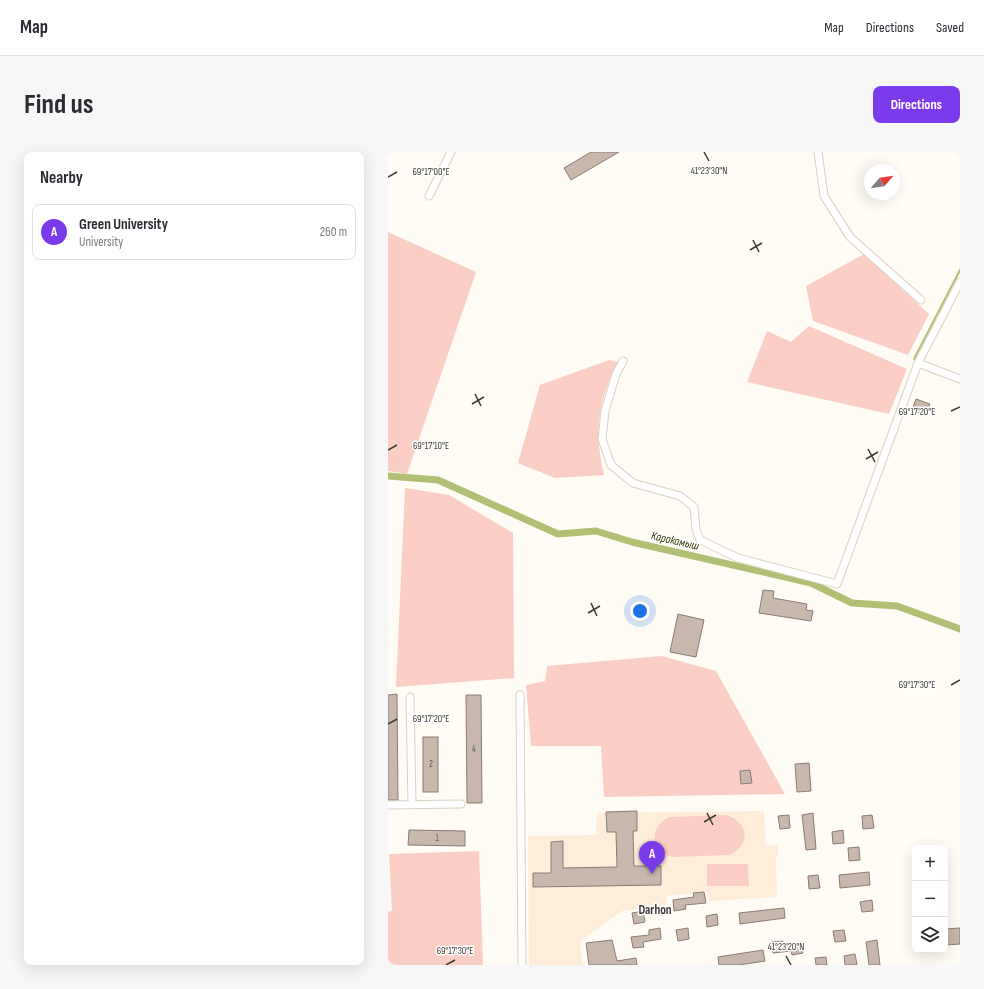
<!DOCTYPE html>
<meta charset="utf-8">
<style>
body{margin:0;font-family:"Sofia Sans Condensed",sans-serif;background:#f7f7f7;color:#2b2b33}
.controls{position:absolute;right:12px;bottom:12px;display:grid;overflow:hidden;border-radius:8px;box-shadow:0 4px 16px #0002}
.controls button{width:36px;height:36px;display:grid;place-items:center;padding:0;border:0;border-bottom:1px solid #e1e1e2;background:#fff;color:#2b2b33;font:20px sans-serif}
.compass{position:absolute;left:476px;top:12px;width:36px;height:36px;border-radius:50%;background:#fff;box-shadow:0 4px 16px #0002;rotate:61deg}
.you{position:absolute;left:252px;top:459px;width:14px;height:14px;margin:-10px;border:3px solid #fff;border-radius:50%;background:#1a73e8;box-shadow:0 0 0 6px #1a73e833}
.badge{display:grid;place-items:center;width:26px;height:26px;border-radius:50%;background:#7c3aed;color:#fff;font-size:13px;font-weight:700}
.pin{position:absolute;translate:-50% -33px;filter:drop-shadow(0 1px 2px #0008)}
.pin::after{content:'';position:absolute;top:21px;width:14px;height:12px;background:inherit;clip-path:polygon(0 0,100% 0,50% 100%)}
.list{margin:0;padding:0;list-style:none}
h2{display:flex;justify-content:space-between;align-items:center;height:52px;margin:0;padding:0 16px;font-size:17px}
h2 small{font-size:13px;font-weight:400;color:#7c7c81}
.list li{display:grid;grid-template-columns:26px 1fr auto;gap:12px;align-items:center;box-sizing:border-box;height:56px;margin:0 8px 8px;padding:0 8px;border:1px solid #e1e1e2;border-radius:8px}
.list b{display:block;font-size:15px;white-space:nowrap}
.list p{margin:0;font-size:13px;white-space:nowrap;color:#7c7c81}
.list em{font-size:13px;font-style:normal;color:#7c7c81}
.icon{flex:none;width:22px;height:22px;fill:none;stroke:currentColor;stroke-width:2;stroke-linecap:round;stroke-linejoin:round}
.map{position:relative;flex:none;width:572px;height:813px;overflow:hidden;border-radius:8px}
header{display:flex;align-items:center;gap:24px;box-sizing:border-box;height:56px;padding:0 20px;background:#fff;border-bottom:1px solid #e1e1e2}
header strong{font-size:19px}
nav{display:flex;gap:22px;margin-inline-start:auto;font-size:14px}
.intro{display:flex;align-items:center;justify-content:space-between;box-sizing:border-box;height:96px;padding:0 24px}
h1{margin:0;font-size:28px}
.button{padding:10px 18px;border-radius:8px;background:#7c3aed;color:#fff;font-size:14px;font-weight:700}
main{display:flex;gap:24px;padding:0 24px}
aside{flex:1;background:#fff;border-radius:8px;box-shadow:0 4px 16px #0002}
.map>svg:first-child{display:block}
.built{fill:#feeed9}
.green{fill:#facec4}
.lines{fill:none;stroke-linecap:round;stroke-linejoin:round}
.stream{stroke:#b1bf75;stroke-width:2}
.canal{stroke:#b1bf75;stroke-width:7}
.building{fill:#c7b7ad;stroke:#8b7c73}
.minor-casing{stroke:#dbd0c2;stroke-width:9}
.minor{stroke:#fff;stroke-width:7}
.ticks{fill:none;stroke:#3e3933;stroke-width:1.5}
.labels{text-anchor:middle;dominant-baseline:central;stroke-width:3;stroke-linejoin:round;paint-order:stroke}
.number-label{font-size:9px;fill:#605852}
.water-label{font-size:12px;font-style:italic;fill:#323900;stroke:#fff}
.quarter-label{font-size:13px;font-weight:bold;fill:#3e3933;stroke:#fff}
.ticks-label{font-size:10px;text-anchor:middle;fill:#3e3933;stroke:#fff;stroke-width:3;stroke-linejoin:round;paint-order:stroke}
</style>
<header>
<strong>Map</strong>
<nav><a>Map</a><a>Directions</a><a>Saved</a></nav>
</header>
<div class="intro"><h1>Find us</h1><a class="button">Directions</a></div>
<main>
<aside>
<h2>Nearby<small></small></h2>
<ul class="list">
<li><span class="badge">A</span><div><b>Green University</b><p>University</p></div><em>260 m</em></li>
</ul>
</aside>
<div class="map">
<svg width="572" height="813" viewBox="0 0 572 813">
<rect width="100%" height="100%" fill="#fffbf5"/>
<!-- built -->
<path class="built" d="M 376,659 L 378,694 L 390,693 L 390,704 L 388,705 L 389,745 L 321,749 L 320,740 L 278,744 L 279,762 L 260,765 L 258,757 L 234,759 L 192,789 L 194,809 L 197,813 L 141,813 L 140,684 L 208,683 L 209,661 Z"/>
<!-- green -->
<g class="green">
<path d="M 0,80 L 88,120 L 19,322 L 0,319 Z"/>
<path d="M 476,102 L 541,162 L 520,203 L 425,169 L 418,134 Z"/>
<path d="M 421,174 L 519,217 L 501,262 L 359,230 L 379,179 L 403,190 Z"/>
<path d="M 221,208 L 230,210 C 210,249 206,279 216,323 L 167,326 L 130,311 L 152,233 Z"/>
<path d="M 17,336 L 61,343 L 125,381 L 126,526 L 8,535 Z"/>
<path d="M 274,504 L 328,519 L 397,642 L 216,645 L 213,594 L 143,594 L 138,533 L 157,529 L 159,514 Z"/>
<path d="M 338,663 C 361,670 363,692 342,703 L 285,705 C 262,699 260,676 281,665 Z"/>
<path d="M 91,699 L 95,813 L 0,813 L 0,760 L 4,759 L 1,702 Z"/>
<path d="M 319,712 L 360,712 L 361,734 L 319,734 Z"/>
</g>
<g class="lines">
<!-- stream -->
<path class="stream" d="M 526,207 L 572,118"/>
<!-- canal -->
<path class="canal" d="M 0,324 L 50,328 L 170,382 L 208,379 L 244,390 L 423,431 L 464,451 L 509,454 L 572,477"/>
</g>
<!-- building -->
<g class="building">
<path d="M 203,0 L 231,0 L 183,28 L 176,16 Z"/>
<path d="M 528,247 L 542,252 L 538,263 L 524,258 Z"/>
<path d="M 375,438 L 386,439 L 385,446 L 419,452 L 418,458 L 425,459 L 423,469 L 371,461 Z"/>
<path d="M 290,462 L 316,468 L 308,505 L 282,500 Z"/>
<path d="M 9,542 L 10,648 L 0,648 L 0,543 Z"/>
<path d="M 78,543 L 93,543 L 94,651 L 79,651 Z"/>
<rect x="35" y="585" width="15" height="55"/>
<path d="M 421,611 L 423,639 L 409,640 L 407,612 Z"/>
<path d="M 362,618 L 364,631 L 353,632 L 352,619 Z"/>
<path d="M 249,659 L 249,679 L 245,679 L 246,714 L 273,714 L 273,733 L 145,735 L 145,721 L 163,721 L 163,690 L 175,689 L 175,716 L 229,715 L 228,680 L 219,680 L 218,660 Z"/>
<path d="M 425,661 L 428,697 L 418,698 L 414,663 Z"/>
<path d="M 401,663 L 402,676 L 392,677 L 390,664 Z"/>
<path d="M 484,663 L 486,676 L 475,677 L 474,664 Z"/>
<path d="M 21,678 L 77,679 L 77,694 L 20,693 Z"/>
<path d="M 455,678 L 456,691 L 445,692 L 444,680 Z"/>
<path d="M 471,695 L 472,708 L 461,709 L 460,696 Z"/>
<path d="M 481,720 L 482,733 L 452,736 L 451,723 Z"/>
<path d="M 430,723 L 432,736 L 421,737 L 420,724 Z"/>
<path d="M 316,740 L 318,751 L 297,753 L 298,757 L 286,759 L 285,748 L 306,745 L 305,741 Z"/>
<path d="M 484,748 L 485,759 L 474,760 L 472,750 Z"/>
<path d="M 396,756 L 397,766 L 352,772 L 351,761 Z"/>
<path d="M 255,759 L 257,770 L 246,772 L 244,761 Z"/>
<path d="M 329,762 L 330,773 L 319,775 L 318,764 Z"/>
<path d="M 272,776 L 273,787 L 255,790 L 256,795 L 245,796 L 243,785 L 261,783 L 261,778 Z"/>
<path d="M 300,776 L 301,787 L 290,789 L 288,778 Z"/>
<path d="M 572,776 L 572,792 L 557,793 L 557,777 Z"/>
<path d="M 456,778 L 458,789 L 447,790 L 445,779 Z"/>
<path d="M 224,788 L 229,809 L 248,806 L 249,813 L 201,813 L 198,791 Z"/>
<path d="M 489,788 L 492,813 L 481,813 L 478,790 Z"/>
<path d="M 395,789 L 396,793 L 414,790 L 415,801 L 404,803 L 403,799 L 385,801 L 384,790 Z"/>
<path d="M 375,798 L 377,809 L 351,813 L 331,813 L 330,805 Z"/>
<path d="M 467,802 L 469,813 L 457,813 L 456,804 Z"/>
<path d="M 438,805 L 439,813 L 428,813 L 427,806 Z"/>
</g>
<g class="lines">
<!-- minor casing -->
<g class="minor-casing">
<g id="minor">
<path d="M 430,0 L 436,44 L 462,85 L 533,148"/>
<path d="M 41,44 L 63,0"/>
<path d="M 235,209 L 228,222 L 217,259 L 214,287 L 223,313 L 245,331 L 292,344 L 306,355 L 308,377 L 312,388 L 350,406 L 449,432 L 530,211 L 572,130"/>
<path d="M 530,211 L 572,227"/>
<path d="M 132,543 L 134,813"/>
<path d="M 22,545 L 24,652"/>
<path d="M 0,653 L 73,652"/>
</g>
</g>
<!-- minor -->
<use href="#minor" class="minor"/>
</g>
<!-- ticks -->
<path class="ticks" d="M 316,0 L 321,9M 0,25 L 9,20M 365,88 L 371,100M 362,98 L 374,91M 87,242 L 93,254M 84,252 L 96,245M 563,259 L 572,255M 480,297 L 487,310M 0,298 L 9,293M 478,307 L 490,300M 203,451 L 209,464M 200,461 L 212,454M 563,533 L 572,528M 0,572 L 9,567M 319,661 L 325,673M 316,670 L 328,663M 398,804 L 403,813M 58,813 L 67,808"/>
<g class="labels">
<!-- number labels -->
<g class="number-label">
<text x="86" y="597">4</text>
<text x="43" y="612">2</text>
<text x="49" y="686">1</text>
</g>
<!-- water labels -->
<g class="water-label">
<text transform="translate(287 389) rotate(13)">Каракамыш</text>
</g>
<!-- quarter labels -->
<g class="quarter-label">
<text x="267" y="758">Darhon</text>
</g>
</g>
<g class="ticks-label">
<text x="321" y="22">41°23'30"N</text>
<text x="43" y="23">69°17'00"E</text>
<text x="529" y="263">69°17'20"E</text>
<text x="43" y="297">69°17'10"E</text>
<text x="529" y="536">69°17'30"E</text>
<text x="43" y="570">69°17'20"E</text>
<text x="398" y="798">41°23'20"N</text>
<text x="67" y="802">69°17'30"E</text>
</g>
</svg>
<div class="controls">
<button>+</button>
<button>−</button>
<button><svg class="icon" aria-label="layers" viewBox="0 0 24 24"><path d="M12 4l9 5-9 5-9-5zM3 14l9 5 9-5"/></svg></button>
</div>
<svg class="compass" viewBox="-18 -18 36 36"><path d="M0-13l5 13h-10z" fill="#e53935"/><path d="M0 13l5-13h-10z" fill="#7c7c81"/></svg>
<div class="you"></div>
<div class="pin badge" style="left:264px;top:722px">A</div>
</div>
</main>
